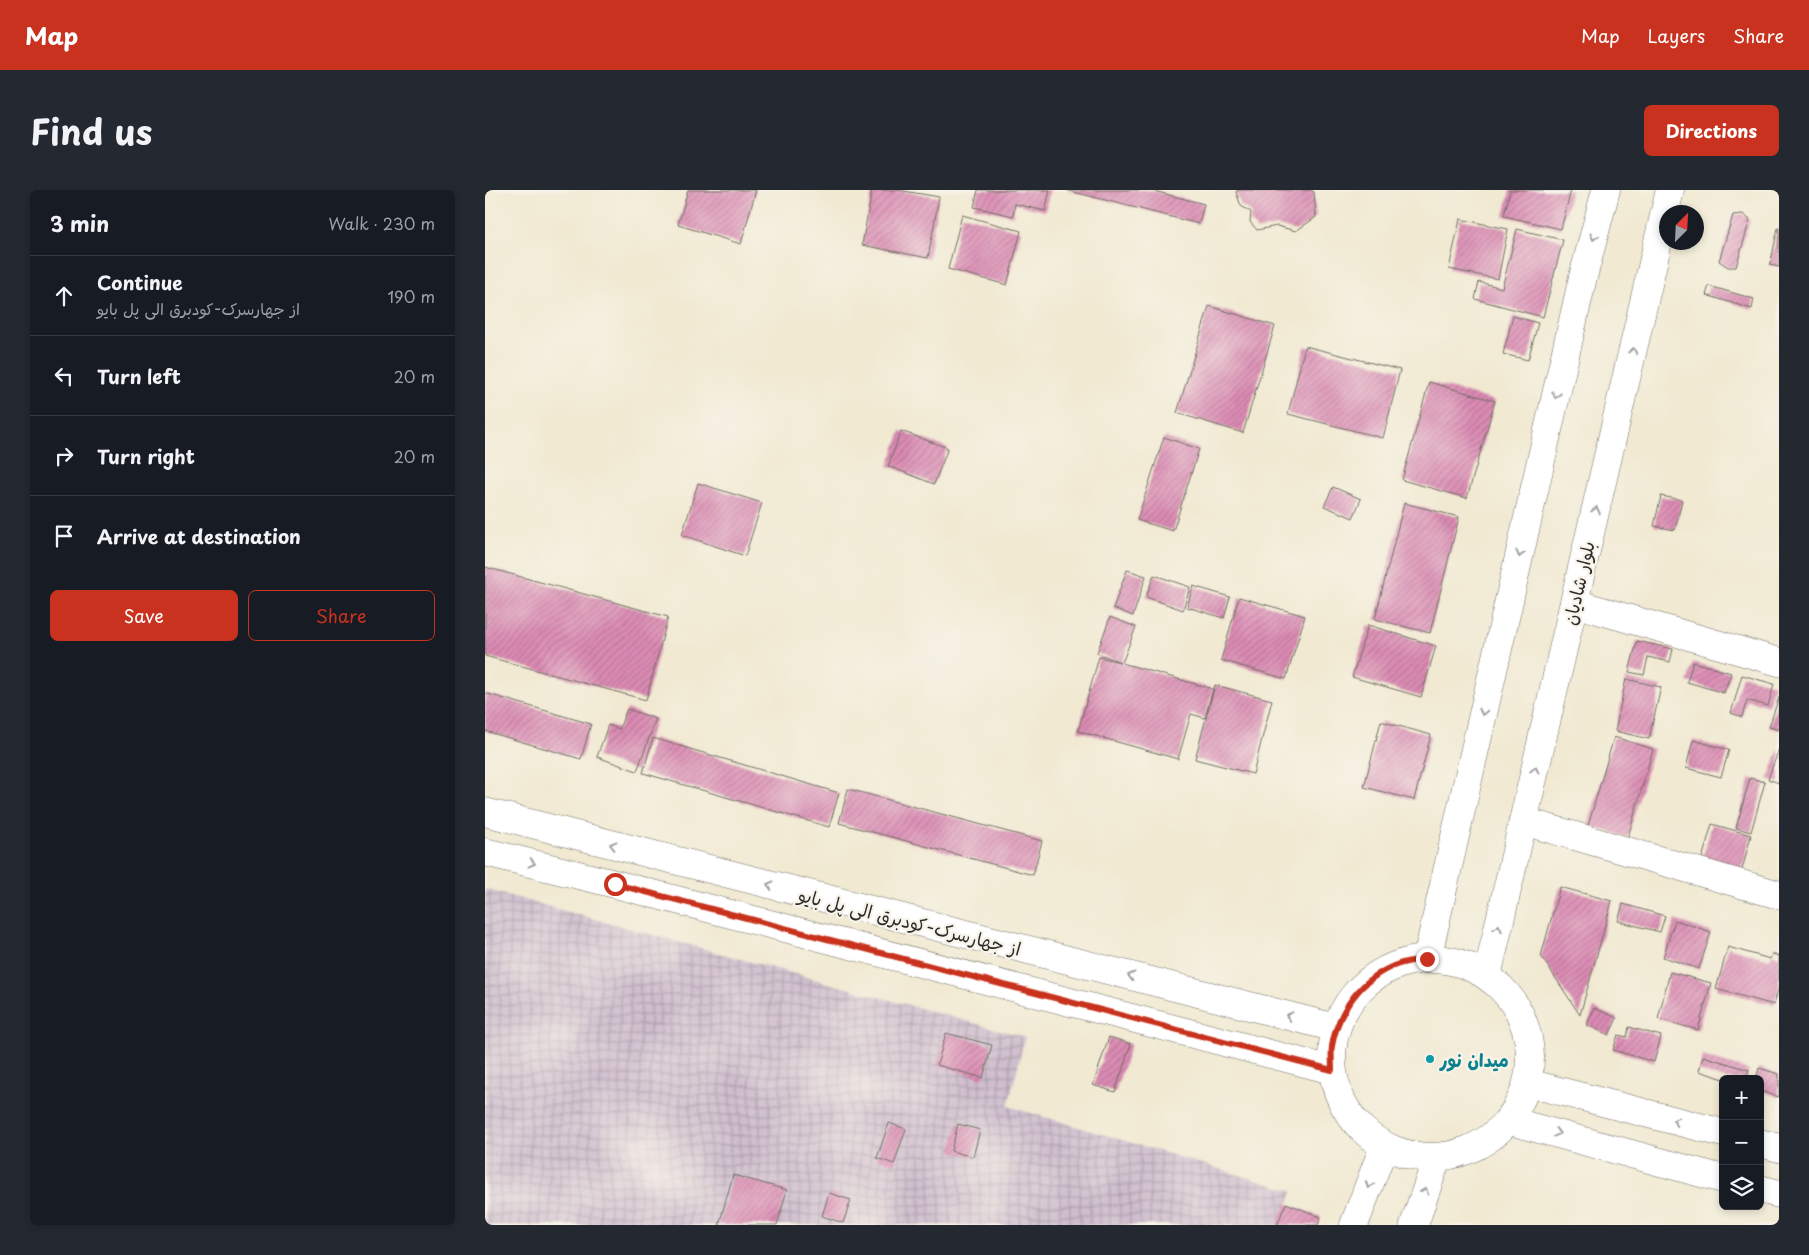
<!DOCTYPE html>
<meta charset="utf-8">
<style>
body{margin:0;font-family:"Playpen Sans","Playpen Sans Arabic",sans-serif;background:#242831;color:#f1f3f6}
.controls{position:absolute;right:15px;bottom:15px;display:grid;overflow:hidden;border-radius:8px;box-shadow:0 2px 8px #0003}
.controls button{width:45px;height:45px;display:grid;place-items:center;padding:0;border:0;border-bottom:1px solid #363941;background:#171b24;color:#f1f3f6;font:25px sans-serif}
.compass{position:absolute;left:1174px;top:15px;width:45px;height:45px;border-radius:50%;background:#171b24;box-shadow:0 2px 8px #0003;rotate:24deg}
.stop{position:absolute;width:15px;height:15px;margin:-11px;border:4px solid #c8321e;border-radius:50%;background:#fff}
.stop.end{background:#c8321e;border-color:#fff;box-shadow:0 1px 5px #0008}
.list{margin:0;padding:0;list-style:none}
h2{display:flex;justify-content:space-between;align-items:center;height:65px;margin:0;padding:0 20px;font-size:21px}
h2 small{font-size:16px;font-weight:400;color:#9ea1a6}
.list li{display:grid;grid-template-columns:32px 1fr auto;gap:15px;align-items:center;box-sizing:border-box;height:80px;padding:0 20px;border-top:1px solid #363941}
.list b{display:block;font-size:19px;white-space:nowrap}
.list p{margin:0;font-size:16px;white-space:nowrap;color:#9ea1a6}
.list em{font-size:16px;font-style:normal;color:#9ea1a6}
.actions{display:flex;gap:10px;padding:15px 20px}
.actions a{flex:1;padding:11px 0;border:1px solid #c8321e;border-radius:8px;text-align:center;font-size:18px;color:#c8321e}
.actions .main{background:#c8321e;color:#fff}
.icon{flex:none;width:28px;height:28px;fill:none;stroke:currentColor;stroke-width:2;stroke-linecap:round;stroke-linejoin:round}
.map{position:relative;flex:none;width:1294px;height:1035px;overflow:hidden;border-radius:8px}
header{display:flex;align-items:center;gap:30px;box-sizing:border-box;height:70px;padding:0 25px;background:#c8321e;color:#fff}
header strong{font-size:24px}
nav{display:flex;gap:28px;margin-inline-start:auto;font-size:18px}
.intro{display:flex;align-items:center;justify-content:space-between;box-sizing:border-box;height:120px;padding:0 30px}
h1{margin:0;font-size:35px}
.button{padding:12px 22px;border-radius:8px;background:#c8321e;color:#fff;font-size:18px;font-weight:700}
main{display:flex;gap:30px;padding:0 30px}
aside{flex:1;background:#171b24;border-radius:8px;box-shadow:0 2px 8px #0003}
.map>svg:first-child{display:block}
.industrial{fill:url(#industrial-grid)}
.building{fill:url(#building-hatch)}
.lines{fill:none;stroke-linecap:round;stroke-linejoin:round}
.minor-casing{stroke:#706e65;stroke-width:29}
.major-casing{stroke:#706e65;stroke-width:29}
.minor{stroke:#fff;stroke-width:28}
.major{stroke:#fff;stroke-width:28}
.oneway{stroke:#a0a0a0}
.route{stroke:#c8321e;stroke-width:6}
.culture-dot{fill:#0f9aa8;stroke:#f7f3e8;stroke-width:2}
.labels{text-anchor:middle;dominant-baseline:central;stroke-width:4.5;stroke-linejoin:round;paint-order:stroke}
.street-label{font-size:18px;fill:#2b2b2b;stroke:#f7f3e8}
.culture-label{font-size:18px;font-weight:bold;fill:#0d838f;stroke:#f7f3e8;text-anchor:start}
</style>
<header>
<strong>Map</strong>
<nav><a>Map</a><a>Layers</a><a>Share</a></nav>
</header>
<div class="intro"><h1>Find us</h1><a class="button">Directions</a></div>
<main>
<aside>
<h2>3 min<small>Walk · 230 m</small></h2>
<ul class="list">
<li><svg class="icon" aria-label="ahead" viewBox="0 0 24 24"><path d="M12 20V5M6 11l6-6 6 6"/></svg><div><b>Continue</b><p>از جهارسرک-کودبرق الی پل بایو</p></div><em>190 m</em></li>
<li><svg class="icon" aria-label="left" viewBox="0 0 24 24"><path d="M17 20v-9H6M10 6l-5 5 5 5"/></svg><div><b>Turn left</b></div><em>20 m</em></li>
<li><svg class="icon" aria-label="right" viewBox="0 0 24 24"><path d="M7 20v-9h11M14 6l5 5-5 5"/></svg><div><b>Turn right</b></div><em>20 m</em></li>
<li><svg class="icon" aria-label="arrive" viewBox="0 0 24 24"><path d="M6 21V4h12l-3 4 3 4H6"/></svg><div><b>Arrive at destination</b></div></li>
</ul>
<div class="actions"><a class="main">Save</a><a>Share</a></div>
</aside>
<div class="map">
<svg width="1294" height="1035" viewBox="0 0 1294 1035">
<defs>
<pattern id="industrial-grid" width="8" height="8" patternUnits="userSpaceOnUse" patternTransform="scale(1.25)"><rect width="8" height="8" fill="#cfbdce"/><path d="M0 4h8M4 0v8" fill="none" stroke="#a89aa7"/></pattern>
<pattern id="building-hatch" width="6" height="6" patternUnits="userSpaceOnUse" patternTransform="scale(1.25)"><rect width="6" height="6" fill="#dc8bb4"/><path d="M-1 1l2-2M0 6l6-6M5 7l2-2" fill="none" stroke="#b37293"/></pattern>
</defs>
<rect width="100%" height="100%" fill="#f7f3e8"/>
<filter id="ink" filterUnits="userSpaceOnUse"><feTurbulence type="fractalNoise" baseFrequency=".02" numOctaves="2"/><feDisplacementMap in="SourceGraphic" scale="10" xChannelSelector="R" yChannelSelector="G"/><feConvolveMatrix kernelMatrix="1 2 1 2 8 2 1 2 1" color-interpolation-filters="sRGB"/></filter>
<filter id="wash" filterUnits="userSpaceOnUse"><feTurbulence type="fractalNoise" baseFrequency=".0096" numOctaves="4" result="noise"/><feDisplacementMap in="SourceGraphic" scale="20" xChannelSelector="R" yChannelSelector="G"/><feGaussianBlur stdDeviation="1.12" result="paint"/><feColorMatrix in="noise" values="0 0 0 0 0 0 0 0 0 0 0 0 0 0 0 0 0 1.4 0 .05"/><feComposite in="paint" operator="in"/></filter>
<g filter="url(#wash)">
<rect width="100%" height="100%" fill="#f1e9d2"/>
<!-- industrial -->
<path class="industrial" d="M 0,699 L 540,847 L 523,916 L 808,1001 L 796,1035 L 0,1035 Z"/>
<g id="blocks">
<!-- building -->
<g class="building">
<path d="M 203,0 L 271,0 L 256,54 L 193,35 Z"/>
<path d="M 387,0 L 413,0 L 454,7 L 443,68 L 377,55 Z"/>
<path d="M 493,0 L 565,0 L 560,21 L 530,14 L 528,26 L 489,17 Z"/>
<path d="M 581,0 L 665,0 L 719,14 L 714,34 Z"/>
<path d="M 753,0 L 826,0 L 829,2 L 831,27 L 811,41 L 792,36 L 772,40 L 765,32 L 766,22 L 756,16 L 751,2 Z"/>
<path d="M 1025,0 L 1086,0 L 1076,39 L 1019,26 Z"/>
<path d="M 1258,24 L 1265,30 L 1251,77 L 1243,77 L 1234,71 L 1248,25 Z"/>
<path d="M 477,25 L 536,41 L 522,95 L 463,79 Z"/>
<path d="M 975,29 L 1023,39 L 1013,89 L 964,79 Z"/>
<path d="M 1293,38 L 1294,38 L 1294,77 L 1285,75 Z"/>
<path d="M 1032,39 L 1078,50 L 1058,127 L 990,109 L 994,92 L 1017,98 Z"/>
<path d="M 1224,96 L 1269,109 L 1267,119 L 1221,105 Z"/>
<path d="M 724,116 L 790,136 L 758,243 L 692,223 Z"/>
<path d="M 1028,126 L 1053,133 L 1043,170 L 1018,164 Z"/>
<path d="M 820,156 L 915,180 L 898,248 L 803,224 Z"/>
<path d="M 944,192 L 1010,211 L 982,308 L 917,290 Z"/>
<path d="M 416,241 L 463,258 L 449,294 L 403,276 Z"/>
<path d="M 679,247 L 714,259 L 688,341 L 652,330 Z"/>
<path d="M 213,293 L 277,313 L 260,366 L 197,345 Z"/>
<path d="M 848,297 L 876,309 L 868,328 L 839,316 Z"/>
<path d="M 1176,306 L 1197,310 L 1190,340 L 1169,336 Z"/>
<path d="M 919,313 L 974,327 L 945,443 L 890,429 Z"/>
<path d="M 0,377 L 183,427 L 161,510 L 0,466 Z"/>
<path d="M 642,380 L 661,386 L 648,426 L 628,418 Z"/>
<path d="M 669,385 L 705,397 L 698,420 L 661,407 Z"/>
<path d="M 708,396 L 745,407 L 739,428 L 702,417 Z"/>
<path d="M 754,407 L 820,426 L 801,489 L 736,470 Z"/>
<path d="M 625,427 L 651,437 L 637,473 L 728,499 L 720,528 L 706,524 L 693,569 L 593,541 L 614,467 L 635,472 L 612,463 Z"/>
<path d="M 883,435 L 951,456 L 936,507 L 867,487 Z"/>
<path d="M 1152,451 L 1188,459 L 1185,472 L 1163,467 L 1159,485 L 1144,482 Z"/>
<path d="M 1208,472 L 1246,483 L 1239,503 L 1202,492 Z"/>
<path d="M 1257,485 L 1289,494 L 1283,516 L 1262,510 L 1257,527 L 1246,523 Z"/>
<path d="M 1141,489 L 1176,497 L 1164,549 L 1130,541 Z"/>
<path d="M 730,495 L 787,510 L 768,584 L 710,569 Z"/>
<path d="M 0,503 L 106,534 L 96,569 L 0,541 Z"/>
<path d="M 1294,507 L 1294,540 L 1284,537 Z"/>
<path d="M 142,519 L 171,529 L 152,581 L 112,567 L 123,535 L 134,539 Z"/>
<path d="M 896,531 L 946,545 L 929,610 L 879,597 Z"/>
<path d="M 1129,547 L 1168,559 L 1143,647 L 1103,636 Z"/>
<path d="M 168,548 L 354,603 L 344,637 L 158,583 Z"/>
<path d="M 1208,550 L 1244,560 L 1236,587 L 1201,578 Z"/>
<path d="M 1294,559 L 1294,593 L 1283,589 Z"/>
<path d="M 1265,588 L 1280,592 L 1266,642 L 1251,638 Z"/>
<path d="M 363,599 L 557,651 L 548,685 L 354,633 Z"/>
<path d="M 1227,634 L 1266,645 L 1257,680 L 1217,669 Z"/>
<path d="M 1075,697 L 1127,711 L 1095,825 L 1056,766 Z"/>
<path d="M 1138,714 L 1180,726 L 1175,742 L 1133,731 Z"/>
<path d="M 1190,730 L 1226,742 L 1214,779 L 1178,767 Z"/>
<path d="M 1243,757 L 1285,769 L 1287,764 L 1294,766 L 1294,796 L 1289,815 L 1231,799 Z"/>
<path d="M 1185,782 L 1226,793 L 1213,840 L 1173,829 Z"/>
<path d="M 1109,818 L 1132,828 L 1124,845 L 1102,835 Z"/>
<path d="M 1144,837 L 1176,846 L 1169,872 L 1128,860 L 1133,845 L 1142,847 Z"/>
<path d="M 461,843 L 507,855 L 498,888 L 452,875 Z"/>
<path d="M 624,847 L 646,854 L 630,902 L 608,895 Z"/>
<path d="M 1218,866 L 1264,880 L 1261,889 L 1239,889 L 1214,881 Z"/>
<path d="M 1274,878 L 1294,884 L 1294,907 L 1275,901 L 1275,889 L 1271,889 Z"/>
<path d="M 404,933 L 421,939 L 409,974 L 392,968 Z"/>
<path d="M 473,934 L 495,940 L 488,967 L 466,961 Z"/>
<path d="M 248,985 L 302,1000 L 292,1035 L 234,1035 Z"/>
<path d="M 344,1003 L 366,1010 L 358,1033 L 337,1026 Z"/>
<path d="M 801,1013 L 836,1027 L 833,1035 L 792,1035 Z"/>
</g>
</g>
</g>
<g filter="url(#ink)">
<use href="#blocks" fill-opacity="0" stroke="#706e65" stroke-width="1"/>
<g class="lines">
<!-- minor casing -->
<g class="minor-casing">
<g id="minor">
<path d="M 1089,413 L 1294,472"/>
<path d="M 0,622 L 851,838"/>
<path d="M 1038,631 L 1294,705"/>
<path d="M 0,662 L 130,694 L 847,880"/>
<path d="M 1043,893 L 1238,943"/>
<path d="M 1025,931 L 1238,989"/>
<path d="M 1275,953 L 1294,958"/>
<path d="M 1275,999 L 1294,1004"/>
</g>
</g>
<!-- major casing -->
<g class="major-casing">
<g id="major">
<path d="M 942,769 L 1098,87 L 1121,0"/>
<circle cx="946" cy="868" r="99"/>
<path d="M 1002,786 L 1185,0"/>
<path d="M 869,1035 L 899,956"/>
<path d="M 929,1035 L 952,968"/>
</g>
</g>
<!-- minor -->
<use href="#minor" class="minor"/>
<!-- major -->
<use href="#major" class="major"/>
</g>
<!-- one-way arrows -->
<defs><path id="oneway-chevron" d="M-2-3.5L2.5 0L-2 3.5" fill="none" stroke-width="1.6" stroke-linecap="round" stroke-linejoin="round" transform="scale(1.25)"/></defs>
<g class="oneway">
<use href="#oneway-chevron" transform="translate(1109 47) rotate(105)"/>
<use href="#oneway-chevron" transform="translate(1148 161) rotate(-77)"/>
<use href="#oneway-chevron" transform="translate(1071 205) rotate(103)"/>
<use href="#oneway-chevron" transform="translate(1111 320) rotate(-77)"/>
<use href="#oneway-chevron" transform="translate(1035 364) rotate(103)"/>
<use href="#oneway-chevron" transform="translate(998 522) rotate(103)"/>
<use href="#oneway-chevron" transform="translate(1050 580) rotate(-77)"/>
<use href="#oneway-chevron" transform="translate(128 655) rotate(-166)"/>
<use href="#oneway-chevron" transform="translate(47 673) rotate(14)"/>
<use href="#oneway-chevron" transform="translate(285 695) rotate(-166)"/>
<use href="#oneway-chevron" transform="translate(1013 738) rotate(-77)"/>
<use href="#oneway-chevron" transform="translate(646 786) rotate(-166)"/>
<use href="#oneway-chevron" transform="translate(804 826) rotate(-166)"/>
<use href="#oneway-chevron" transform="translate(1191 931) rotate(-165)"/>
<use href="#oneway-chevron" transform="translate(1072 943) rotate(15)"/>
<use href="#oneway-chevron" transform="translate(884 995) rotate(111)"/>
<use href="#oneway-chevron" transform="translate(940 1001) rotate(-71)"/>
</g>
</g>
<g class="lines" filter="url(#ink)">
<!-- route -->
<path class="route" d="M 130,694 L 847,880 C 847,872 846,864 847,856 C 853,820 877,788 911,775 C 920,771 932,770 942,769"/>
</g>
<!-- markers -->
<circle class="culture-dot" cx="945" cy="869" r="5"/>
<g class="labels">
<!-- street labels -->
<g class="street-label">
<text transform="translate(1093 393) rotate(-77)">بلوار شادیان</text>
<text transform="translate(425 731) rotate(14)">از جهارسرک-کودبرق الی پل بایو</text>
</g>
<!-- culture labels -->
<g class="culture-label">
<text x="955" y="869">میدان نور</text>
</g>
</g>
</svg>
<div class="controls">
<button>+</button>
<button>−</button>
<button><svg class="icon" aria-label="layers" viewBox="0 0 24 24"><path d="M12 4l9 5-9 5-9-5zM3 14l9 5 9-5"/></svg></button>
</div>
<svg class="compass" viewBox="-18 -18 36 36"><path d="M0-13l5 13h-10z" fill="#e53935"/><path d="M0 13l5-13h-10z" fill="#9ea1a6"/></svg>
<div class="stop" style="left:130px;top:694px"></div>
<div class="stop end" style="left:942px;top:769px"></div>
</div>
</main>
